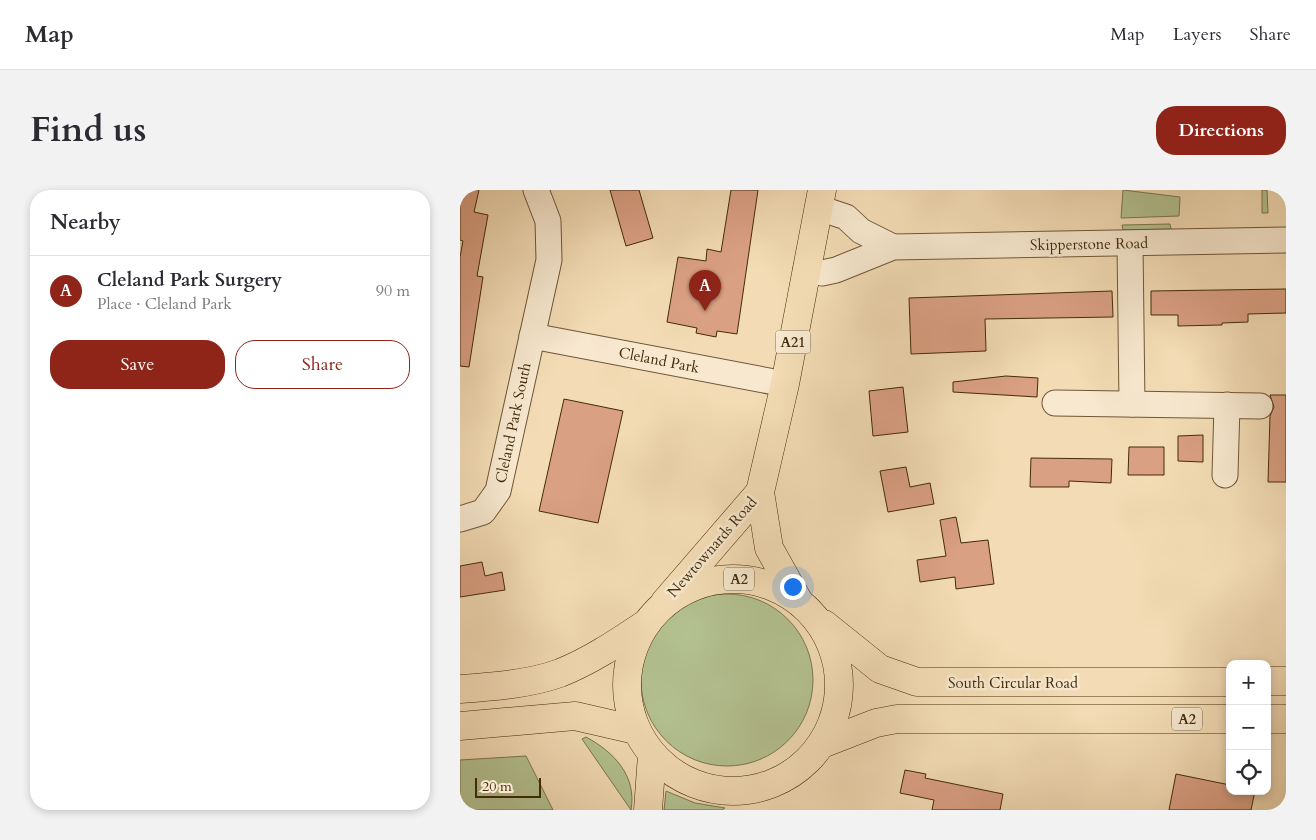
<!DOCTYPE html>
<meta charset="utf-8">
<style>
body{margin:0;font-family:Cardo,serif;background:#f2f2f3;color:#2b2b33}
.controls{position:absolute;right:15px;bottom:15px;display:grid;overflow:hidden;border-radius:10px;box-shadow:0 2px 8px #0003}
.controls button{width:45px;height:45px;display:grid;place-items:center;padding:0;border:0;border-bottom:1px solid #e1e1e2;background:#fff;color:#2b2b33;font:25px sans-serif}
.scale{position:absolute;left:15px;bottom:12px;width:66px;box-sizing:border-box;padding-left:5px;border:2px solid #432b0b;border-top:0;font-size:14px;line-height:18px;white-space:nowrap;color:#432b0b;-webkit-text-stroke:4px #f7e8cf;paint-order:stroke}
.you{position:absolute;left:332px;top:396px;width:18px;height:18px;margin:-12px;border:4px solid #fff;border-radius:50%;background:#1a73e8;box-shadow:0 0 0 8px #1a73e833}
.badge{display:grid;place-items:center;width:32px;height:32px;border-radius:50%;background:#8f2418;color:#fff;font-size:16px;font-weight:700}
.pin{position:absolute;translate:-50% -41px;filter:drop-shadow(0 1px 2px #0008)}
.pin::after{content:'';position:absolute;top:26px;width:18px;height:15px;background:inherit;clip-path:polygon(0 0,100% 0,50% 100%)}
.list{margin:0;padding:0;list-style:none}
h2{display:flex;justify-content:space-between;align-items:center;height:65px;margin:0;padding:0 20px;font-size:21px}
h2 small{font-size:16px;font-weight:400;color:#7c7c81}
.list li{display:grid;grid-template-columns:32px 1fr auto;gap:15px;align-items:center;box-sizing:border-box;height:70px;padding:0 20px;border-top:1px solid #e1e1e2}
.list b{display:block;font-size:19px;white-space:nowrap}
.list p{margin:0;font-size:16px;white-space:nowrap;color:#7c7c81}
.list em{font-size:16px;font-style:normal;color:#7c7c81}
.actions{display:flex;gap:10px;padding:15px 20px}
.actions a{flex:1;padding:11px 0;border:1px solid #8f2418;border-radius:20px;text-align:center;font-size:18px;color:#8f2418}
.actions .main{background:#8f2418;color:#fff}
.icon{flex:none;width:28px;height:28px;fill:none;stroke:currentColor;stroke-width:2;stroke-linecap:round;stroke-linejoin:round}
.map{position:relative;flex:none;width:826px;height:620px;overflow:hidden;border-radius:20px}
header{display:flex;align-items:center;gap:30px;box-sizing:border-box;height:70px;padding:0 25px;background:#fff;border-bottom:1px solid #e1e1e2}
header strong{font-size:24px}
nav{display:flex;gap:28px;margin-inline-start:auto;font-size:18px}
.intro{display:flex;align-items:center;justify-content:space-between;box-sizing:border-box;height:120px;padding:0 30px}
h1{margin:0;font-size:35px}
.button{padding:12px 22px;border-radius:20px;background:#8f2418;color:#fff;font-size:18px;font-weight:700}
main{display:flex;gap:30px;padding:0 30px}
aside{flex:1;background:#fff;border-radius:20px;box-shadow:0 2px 8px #0003}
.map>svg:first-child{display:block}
.green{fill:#b4c292;stroke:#7c764e}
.building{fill:#daa083;stroke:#432b0b}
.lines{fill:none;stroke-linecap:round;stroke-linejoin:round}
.street-casing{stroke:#6f5736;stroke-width:27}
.primary-casing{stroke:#432b0b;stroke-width:29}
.highway-casing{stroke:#432b0b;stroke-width:29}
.street{stroke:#f7e8cf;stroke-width:25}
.primary{stroke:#f3dcb5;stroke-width:28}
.highway{stroke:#f3dcb5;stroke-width:28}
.labels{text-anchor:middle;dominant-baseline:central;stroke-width:5;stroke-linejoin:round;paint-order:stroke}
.shield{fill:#f7e8cf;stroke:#796446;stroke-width:1}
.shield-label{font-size:14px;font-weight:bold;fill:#432b0b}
.street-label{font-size:15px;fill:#432b0b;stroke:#f7e8cf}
</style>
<header>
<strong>Map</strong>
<nav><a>Map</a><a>Layers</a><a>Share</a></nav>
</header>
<div class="intro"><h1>Find us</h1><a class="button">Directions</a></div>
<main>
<aside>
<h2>Nearby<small></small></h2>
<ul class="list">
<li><span class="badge">A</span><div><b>Cleland Park Surgery</b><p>Place · Cleland Park</p></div><em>90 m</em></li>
</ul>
<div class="actions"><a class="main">Save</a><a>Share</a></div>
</aside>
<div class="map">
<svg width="826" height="620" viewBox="0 0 826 620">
<rect width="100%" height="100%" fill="#f3dcb5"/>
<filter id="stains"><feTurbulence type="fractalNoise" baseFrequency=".004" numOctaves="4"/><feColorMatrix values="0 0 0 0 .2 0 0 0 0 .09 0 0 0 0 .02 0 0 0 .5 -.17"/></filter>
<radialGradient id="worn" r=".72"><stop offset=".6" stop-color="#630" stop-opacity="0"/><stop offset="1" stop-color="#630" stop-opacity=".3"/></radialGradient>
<!-- green -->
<g class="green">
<path d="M 663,0 L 720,7 L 719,26 L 661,28 Z"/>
<path d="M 802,0 L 807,0 L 808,23 L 802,23 Z"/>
<path d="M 710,34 L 711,39 L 663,40 L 662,35 Z"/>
<circle cx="267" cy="490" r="86"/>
<path d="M 126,547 C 154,562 177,586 171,620 L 122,549 Z"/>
<path d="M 66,566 L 93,620 L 0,620 L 0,570 Z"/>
<path d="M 206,601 L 235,613 L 265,618 L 262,620 L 204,620 Z"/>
</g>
<!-- building -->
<g class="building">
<path d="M 0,0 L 19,0 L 14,22 L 28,25 L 17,86 L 23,87 L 9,177 L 0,176 L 0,67 L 3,51 L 0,50 Z"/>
<path d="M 150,0 L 179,0 L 193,48 L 166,56 Z"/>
<path d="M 271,0 L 298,0 L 277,144 L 257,141 L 256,147 L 236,143 L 237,138 L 207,132 L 218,67 L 246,71 L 247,59 L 261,62 Z"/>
<path d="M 826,99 L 826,123 L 788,124 L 788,132 L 762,133 L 762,135 L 718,136 L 718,125 L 691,125 L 691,101 Z"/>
<path d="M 652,101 L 653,127 L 525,129 L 526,161 L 451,164 L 449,108 Z"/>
<path d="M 546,186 L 578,188 L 577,207 L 493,202 L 493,192 Z"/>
<path d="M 443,197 L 448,242 L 413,246 L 409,201 Z"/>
<path d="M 810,205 L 826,205 L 826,292 L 808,292 L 810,226 L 814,217 Z"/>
<path d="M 104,209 L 163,221 L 138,333 L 79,321 Z"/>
<path d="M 743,245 L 743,272 L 718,271 L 718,246 Z"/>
<path d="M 669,257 L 704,257 L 704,285 L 668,285 Z"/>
<path d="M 571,268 L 652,269 L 651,293 L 609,291 L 609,297 L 570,297 Z"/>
<path d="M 446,277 L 450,297 L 470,293 L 474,314 L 428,322 L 420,281 Z"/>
<path d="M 496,327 L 501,353 L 528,350 L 534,394 L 496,399 L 495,387 L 460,392 L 457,370 L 486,366 L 480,330 Z"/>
<path d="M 22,372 L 25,386 L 42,382 L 45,400 L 0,407 L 0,376 Z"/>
<path d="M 445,580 L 466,584 L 465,588 L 543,604 L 540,620 L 472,620 L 474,610 L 440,603 Z"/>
<path d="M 716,584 L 770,595 L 770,601 L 795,601 L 791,620 L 709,620 Z"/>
</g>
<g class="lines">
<!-- street casing -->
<g class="street-casing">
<g id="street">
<path d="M 359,18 L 386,27 L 401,41 L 433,57"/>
<path d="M 670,54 L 672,214"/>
<path d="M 346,79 L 362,83 L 376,80 L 433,57 L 826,50"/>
<path d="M 72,146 L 325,194"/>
<path d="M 595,213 L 800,216"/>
<path d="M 765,285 L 767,215"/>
<path d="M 0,329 L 23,322 L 38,301 L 89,70 L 88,31 L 76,0"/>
</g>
</g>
<!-- primary casing -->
<g class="primary-casing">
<g id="primary">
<path d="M 338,410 L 309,358 L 300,302 L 325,194 L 362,0"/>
<path d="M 205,412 L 300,302"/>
</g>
</g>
<!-- highway casing -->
<g class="highway-casing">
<g id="highway">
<circle cx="273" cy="495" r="106"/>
<path d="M 364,434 L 420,479 L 457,492 L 770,492"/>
<path d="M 807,491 L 826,491"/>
<path d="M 0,499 C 31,497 70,494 100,483 C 130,471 157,453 184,435"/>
<path d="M 807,529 L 826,529"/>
<path d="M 0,536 L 115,526 L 176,540"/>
<path d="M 362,554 L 416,533 L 437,529 L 770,529"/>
<path d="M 188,620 L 192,565"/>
</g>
</g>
<!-- street -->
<use href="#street" class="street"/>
<!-- primary -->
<use href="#primary" class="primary"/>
<!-- highway -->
<use href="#highway" class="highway"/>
</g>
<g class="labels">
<!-- shield labels -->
<g class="shield">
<rect x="315.5" y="140.5" width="35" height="23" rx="4"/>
<rect x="264" y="377.5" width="30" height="23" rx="4"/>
<rect x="712" y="517.5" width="30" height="23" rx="4"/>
</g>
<g class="shield-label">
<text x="333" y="152">A21</text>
<text x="279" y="389">A2</text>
<text x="727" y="529">A2</text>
</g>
<!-- street labels -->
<g class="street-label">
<text transform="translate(629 54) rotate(-1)">Skipperstone Road</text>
<text transform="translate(199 170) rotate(11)">Cleland Park</text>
<text transform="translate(53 233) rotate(-78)">Cleland Park South</text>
<text transform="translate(252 357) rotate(-49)">Newtownards Road</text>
<text x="553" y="493">South Circular Road</text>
</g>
</g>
<rect width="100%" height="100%" filter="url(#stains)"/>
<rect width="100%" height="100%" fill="url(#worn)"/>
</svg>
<div class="controls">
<button>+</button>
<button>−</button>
<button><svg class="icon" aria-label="locate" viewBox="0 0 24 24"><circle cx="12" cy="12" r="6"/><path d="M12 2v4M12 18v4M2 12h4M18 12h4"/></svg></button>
</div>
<div class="scale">20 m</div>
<div class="you"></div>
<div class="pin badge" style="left:245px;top:121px">A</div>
</div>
</main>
